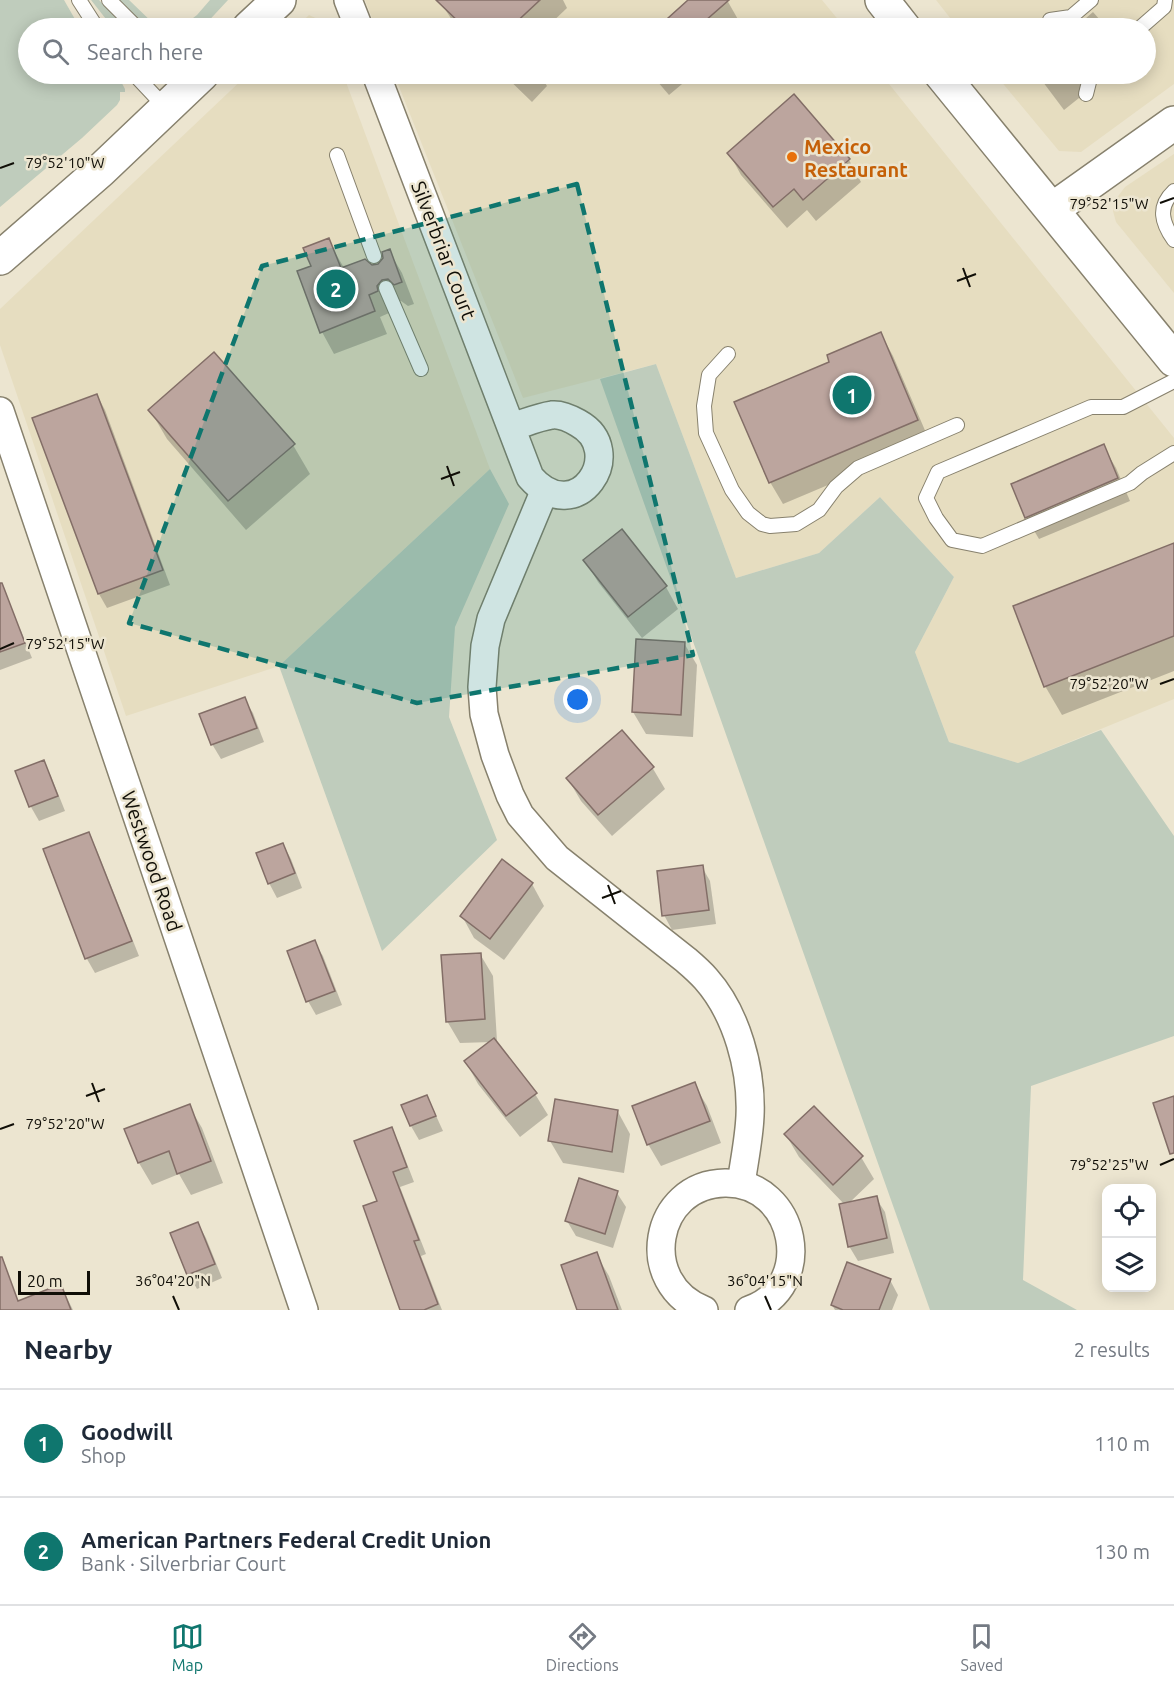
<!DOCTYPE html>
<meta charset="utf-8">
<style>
body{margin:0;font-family:Ubuntu,sans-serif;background:#f6f6f7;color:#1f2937}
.controls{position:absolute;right:18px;bottom:18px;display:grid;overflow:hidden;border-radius:12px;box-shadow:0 3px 15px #0003}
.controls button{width:54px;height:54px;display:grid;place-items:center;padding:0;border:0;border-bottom:2px solid #e0e1e3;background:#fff;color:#1f2937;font:30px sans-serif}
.scale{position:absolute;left:18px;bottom:15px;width:72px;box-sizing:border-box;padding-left:6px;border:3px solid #100e07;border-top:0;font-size:16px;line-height:21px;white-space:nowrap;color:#100e07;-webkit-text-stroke:4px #ece5d0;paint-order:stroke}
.you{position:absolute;left:578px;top:700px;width:21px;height:21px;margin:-15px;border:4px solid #fff;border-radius:50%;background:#1a73e8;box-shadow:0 0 0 9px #1a73e833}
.badge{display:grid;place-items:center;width:39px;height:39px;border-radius:50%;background:#0f766e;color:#fff;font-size:20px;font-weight:700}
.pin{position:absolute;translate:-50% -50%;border:3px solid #fff;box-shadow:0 2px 6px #0006}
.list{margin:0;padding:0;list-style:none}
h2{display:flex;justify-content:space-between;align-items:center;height:78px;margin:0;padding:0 24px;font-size:26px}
h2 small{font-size:20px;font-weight:400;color:#747a83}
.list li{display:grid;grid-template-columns:39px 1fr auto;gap:18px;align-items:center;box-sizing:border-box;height:108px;padding:0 24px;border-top:2px solid #e0e1e3}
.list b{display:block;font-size:22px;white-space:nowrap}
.list p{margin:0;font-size:20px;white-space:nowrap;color:#747a83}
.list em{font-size:20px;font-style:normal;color:#747a83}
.icon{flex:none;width:33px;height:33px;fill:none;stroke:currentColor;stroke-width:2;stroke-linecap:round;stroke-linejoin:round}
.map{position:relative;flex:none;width:1174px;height:1310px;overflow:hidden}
.search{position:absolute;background:#fff;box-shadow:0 3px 15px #0003;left:18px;right:18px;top:18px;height:66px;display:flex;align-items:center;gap:15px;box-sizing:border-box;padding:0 21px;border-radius:33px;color:#747a83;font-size:22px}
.sheet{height:294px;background:#fff}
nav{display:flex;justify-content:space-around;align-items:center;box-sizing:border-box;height:84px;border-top:2px solid #e0e1e3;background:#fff;font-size:16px;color:#747a83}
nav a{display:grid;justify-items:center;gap:3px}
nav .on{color:#0f766e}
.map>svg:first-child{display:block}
.built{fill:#e6ddc0}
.green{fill:#bfccbc}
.shadow{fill:#0003}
.building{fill:#bca59e;stroke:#836e67;stroke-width:1.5}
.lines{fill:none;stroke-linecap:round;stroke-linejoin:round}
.service-casing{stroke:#87816d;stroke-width:16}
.minor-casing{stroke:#87816d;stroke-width:30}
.tertiary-casing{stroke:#87816d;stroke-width:36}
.secondary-casing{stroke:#87816d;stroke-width:36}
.primary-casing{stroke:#87816d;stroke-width:36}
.service{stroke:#fff;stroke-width:14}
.minor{stroke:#fff;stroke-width:27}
.tertiary{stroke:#fff;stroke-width:33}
.secondary{stroke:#fff;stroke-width:33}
.primary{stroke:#fff;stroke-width:33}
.marked{fill:#0f766e;fill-opacity:0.2;stroke:#0f766e;stroke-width:4.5;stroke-dasharray:12 8;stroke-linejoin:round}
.ticks{fill:none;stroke:#100e07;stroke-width:2}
.food-dot{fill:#e8710a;stroke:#ece5d0;stroke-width:2}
.labels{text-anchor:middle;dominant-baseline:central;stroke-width:5;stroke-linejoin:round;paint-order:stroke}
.food-label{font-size:20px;font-weight:bold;fill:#c56008;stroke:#ece5d0;text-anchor:start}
.street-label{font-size:20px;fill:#100e07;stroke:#ece5d0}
.ticks-label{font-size:15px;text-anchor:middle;fill:#100e07;stroke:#ece5d0;stroke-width:5;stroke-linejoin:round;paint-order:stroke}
</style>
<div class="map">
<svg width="1174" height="1310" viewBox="0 0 1174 1310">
<rect width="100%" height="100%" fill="#ece5d0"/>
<!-- built -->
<g class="built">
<path d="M 365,0 L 822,0 L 845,28 L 376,28 Z"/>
<path d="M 936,0 L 1174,0 L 1174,84 L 1081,152 L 1059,151 L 995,74 L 1146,74 L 1146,28 L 958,28 Z"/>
<path d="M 309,15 L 324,22 L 326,28 L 295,28 Z"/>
<path d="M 248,74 L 343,74 L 490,469 L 279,666 L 126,716 L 0,345 L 0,309 Z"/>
<path d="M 394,74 L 881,74 L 1174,438 L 1174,699 L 1018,763 L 949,742 L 915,652 L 954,577 L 880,497 L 819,553 L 736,578 L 656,364 L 523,398 Z"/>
<path d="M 1174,154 L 1174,293 L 1116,222 L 1113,211 L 1116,199 L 1125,187 Z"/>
</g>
<!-- green -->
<g class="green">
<path d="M 0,0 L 64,0 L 80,28 L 28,28 L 28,74 L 117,74 L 125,89 L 125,92 L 120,92 L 120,100 L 117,105 L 82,138 L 0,207 Z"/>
<path d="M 91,0 L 99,0 L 125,28 L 113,28 Z"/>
<path d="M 119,0 L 129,0 L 157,27 L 162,28 L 146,28 Z"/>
<path d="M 210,0 L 228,0 L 202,28 L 180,28 L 197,15 Z"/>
<path d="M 656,364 L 736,578 L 819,553 L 880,497 L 954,577 L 915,652 L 949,742 L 1018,763 L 1101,730 L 1174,836 L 1174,1036 L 1031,1086 L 1023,1280 L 1077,1310 L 930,1310 L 600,379 Z"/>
<path d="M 490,469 L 509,504 L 455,627 L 449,717 L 497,840 L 382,951 L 279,666 Z"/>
</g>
<!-- shadow -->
<g class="shadow">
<path d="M 448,0 L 563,0 L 567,8 L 546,28 L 457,28 L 443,6 Z"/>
<path d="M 700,0 L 727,0 L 740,23 L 734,28 L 659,28 L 686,4 Z"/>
<path d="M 1093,12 L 1107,28 L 1068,28 L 1078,25 Z"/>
<path d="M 503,74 L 545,74 L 547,78 L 544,81 L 547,86 L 532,102 Z"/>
<path d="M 651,74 L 694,74 L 669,95 Z"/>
<path d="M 1037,74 L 1109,74 L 1064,110 Z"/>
<path d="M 794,97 L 849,160 L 861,182 L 816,221 L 807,210 L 787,228 L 741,175 L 729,153 Z"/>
<path d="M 328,240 L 344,268 L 378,266 L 389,251 L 402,273 L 414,304 L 408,306 L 401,301 L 394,302 L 389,309 L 389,313 L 380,317 L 387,334 L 334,354 L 322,332 L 312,267 Z"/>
<path d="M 881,334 L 893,356 L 930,442 L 783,504 L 770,482 L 736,403 L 831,363 Z"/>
<path d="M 97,395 L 105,410 L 170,585 L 107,608 L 99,594 L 34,419 Z"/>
<path d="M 150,410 L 293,445 L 310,474 L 246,530 L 167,439 Z"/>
<path d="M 1103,446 L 1116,468 L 1130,501 L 1039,539 L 1026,517 Z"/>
<path d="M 1174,544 L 1174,671 L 1062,715 L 1045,686 Z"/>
<path d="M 585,560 L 666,587 L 678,609 L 642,638 L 598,582 Z"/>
<path d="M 13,616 L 21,631 L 32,658 L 0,670 L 0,621 Z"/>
<path d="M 684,643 L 697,665 L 693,737 L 646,734 L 633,712 Z"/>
<path d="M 244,699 L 253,713 L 264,742 L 221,759 L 212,744 Z"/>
<path d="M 43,762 L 51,776 L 65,811 L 39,821 L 31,807 L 17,772 Z"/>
<path d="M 652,767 L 665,789 L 612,836 L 581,801 L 568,779 Z"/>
<path d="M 88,834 L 96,848 L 139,956 L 95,973 L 87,959 L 45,850 Z"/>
<path d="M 283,844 L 291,859 L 302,888 L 277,898 L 269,883 Z"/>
<path d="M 702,867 L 710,881 L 716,924 L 672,930 L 664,915 Z"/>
<path d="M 532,884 L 544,906 L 504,960 L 474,938 L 462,916 Z"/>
<path d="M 314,942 L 323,956 L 342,1005 L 316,1015 L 308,1001 Z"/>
<path d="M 480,954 L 493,976 L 497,1041 L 495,1041 L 535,1094 L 548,1115 L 520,1137 L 478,1084 L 466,1062 L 492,1042 L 460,1043 L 447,1021 Z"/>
<path d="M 694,1084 L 707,1106 L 721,1143 L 661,1166 L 648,1144 Z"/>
<path d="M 427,1096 L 443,1131 L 419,1140 L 411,1126 Z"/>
<path d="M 189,1106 L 202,1128 L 223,1183 L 191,1195 L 179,1174 L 152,1185 L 139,1163 Z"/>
<path d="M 618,1112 L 630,1134 L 624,1173 L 563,1163 L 550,1141 Z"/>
<path d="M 391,1128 L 399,1143 L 414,1182 L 400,1187 L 426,1254 L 421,1256 L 442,1310 L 402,1310 L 379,1202 Z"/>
<path d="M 786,1135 L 861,1157 L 874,1179 L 848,1204 L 876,1198 L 885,1212 L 894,1253 L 858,1261 L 849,1246 L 845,1205 L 799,1157 Z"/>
<path d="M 617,1193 L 626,1207 L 613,1248 L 576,1236 L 567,1221 Z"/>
<path d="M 198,1224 L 206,1238 L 222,1278 L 197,1289 L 189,1274 Z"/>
<path d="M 596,1254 L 609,1276 L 622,1310 L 579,1310 Z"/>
<path d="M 890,1280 L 898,1295 L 892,1310 L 835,1310 L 832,1305 Z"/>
<path d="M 61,1286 L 73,1310 L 40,1310 Z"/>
</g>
<!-- building -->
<g class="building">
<path d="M 436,0 L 540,0 L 510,28 L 465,28 Z"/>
<path d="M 688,0 L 729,0 L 697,28 L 657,28 Z"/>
<path d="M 794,94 L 850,159 L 803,200 L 794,189 L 773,207 L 727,153 Z"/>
<path d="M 329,238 L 341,268 L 365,259 L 372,265 L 378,264 L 383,258 L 382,252 L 390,249 L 402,282 L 394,285 L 388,279 L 382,280 L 377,286 L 378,291 L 369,295 L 375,311 L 320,333 L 297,271 L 311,266 L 303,248 Z"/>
<path d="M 881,332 L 918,420 L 769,483 L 734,402 L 829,362 L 827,355 Z"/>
<path d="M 214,352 L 295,444 L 228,501 L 148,410 Z"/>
<path d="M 97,394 L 163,570 L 98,594 L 32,418 Z"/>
<path d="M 1104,444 L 1118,478 L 1025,518 L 1011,484 Z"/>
<path d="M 622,529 L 667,586 L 628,617 L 583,560 Z"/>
<path d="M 1174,543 L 1174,636 L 1044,687 L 1013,606 Z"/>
<path d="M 0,583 L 2,583 L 25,643 L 0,652 Z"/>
<path d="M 636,639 L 685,642 L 681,715 L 632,712 Z"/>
<path d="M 245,697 L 257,728 L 211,745 L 199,714 Z"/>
<path d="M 622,730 L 654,767 L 598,815 L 566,778 Z"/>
<path d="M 44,760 L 58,796 L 29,807 L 15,771 Z"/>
<path d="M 89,832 L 132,941 L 85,959 L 43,849 Z"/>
<path d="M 283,843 L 295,873 L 268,884 L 256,853 Z"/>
<path d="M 502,859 L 533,883 L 490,939 L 460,916 Z"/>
<path d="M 703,865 L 709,910 L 662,916 L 657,871 Z"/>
<path d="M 315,940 L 335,991 L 306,1002 L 287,951 Z"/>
<path d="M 481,953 L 485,1019 L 446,1022 L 441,955 Z"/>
<path d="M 494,1038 L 537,1093 L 506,1116 L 464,1061 Z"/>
<path d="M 695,1082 L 710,1121 L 647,1145 L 632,1106 Z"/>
<path d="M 427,1095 L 436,1116 L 410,1126 L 401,1105 Z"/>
<path d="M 1174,1096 L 1174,1153 L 1170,1154 L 1153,1103 Z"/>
<path d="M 555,1099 L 618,1110 L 612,1152 L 548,1141 Z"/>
<path d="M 190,1104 L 211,1161 L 177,1174 L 169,1151 L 138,1163 L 124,1129 Z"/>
<path d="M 814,1106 L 863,1156 L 833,1185 L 784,1134 Z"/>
<path d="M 392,1127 L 407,1167 L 393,1172 L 419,1240 L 414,1241 L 438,1304 L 424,1310 L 400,1310 L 363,1206 L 377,1201 L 354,1141 Z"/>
<path d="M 579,1178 L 618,1191 L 605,1234 L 565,1221 Z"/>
<path d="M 877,1196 L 887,1238 L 848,1247 L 839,1204 Z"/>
<path d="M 198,1222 L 215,1264 L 187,1275 L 170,1233 Z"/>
<path d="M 597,1252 L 618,1310 L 577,1310 L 561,1265 Z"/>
<path d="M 0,1257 L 2,1257 L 18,1301 L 61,1284 L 71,1310 L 0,1310 Z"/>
<path d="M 847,1262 L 891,1279 L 879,1310 L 843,1310 L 831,1305 Z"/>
</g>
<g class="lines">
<!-- service casing -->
<g class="service-casing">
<g id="service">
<path d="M 79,0 L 97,28"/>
<path d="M 109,0 L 137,28"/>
<path d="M 1050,20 L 1071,17 L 1091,0"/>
<path d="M 1140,28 L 1164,7 L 1165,0"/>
<path d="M 134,74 L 166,108"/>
<path d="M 1086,94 L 1091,74"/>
<path d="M 337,155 L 374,256"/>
<path d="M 1174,191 C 1157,207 1162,223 1174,240"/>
<path d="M 386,288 L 421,369"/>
<path d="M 728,354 L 709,375 L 704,406 L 706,433 L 732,490 L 748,513 L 762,524 L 770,526 L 796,524 L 819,510 L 836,487 L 858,468 L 957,425"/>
<path d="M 1174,381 L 1123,407 L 1091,407 L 938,472 L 926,498 L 936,518 L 952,540 L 982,546 L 1130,483 L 1142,473 L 1174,453"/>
</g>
</g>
<!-- minor casing -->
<g class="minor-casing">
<g id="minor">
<path d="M 348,0 L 359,28"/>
<path d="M 376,74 L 530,477 C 577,531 629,451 578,423 C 571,419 561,414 552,415 C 538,417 525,423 512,427"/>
<path d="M 0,411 L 304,1310"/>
<path d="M 544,492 L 491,619 L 485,646 L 482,687 L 484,714 L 495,755 L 510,795 L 520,815 L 557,858 L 686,960 C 693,966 700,972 706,979 C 737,1014 752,1070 750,1116 C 749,1139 744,1162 741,1184"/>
<path d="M 704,1310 C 636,1284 653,1184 725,1183 C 797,1182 817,1287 749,1310"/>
</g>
</g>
<!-- tertiary casing -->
<g class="tertiary-casing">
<path id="tertiary" d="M 1053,209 L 1174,123"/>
</g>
<!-- secondary casing -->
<g class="secondary-casing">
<g id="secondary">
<path d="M 249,28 L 279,0"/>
<path d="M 0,258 L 100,171 L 202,74"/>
</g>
</g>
<!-- primary casing -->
<g class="primary-casing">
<g id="primary">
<path d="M 882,0 L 904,28"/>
<path d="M 941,74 L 1174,360"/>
</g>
</g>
<!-- service -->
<use href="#service" class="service"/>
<!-- minor -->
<use href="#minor" class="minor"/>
<!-- tertiary -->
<use href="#tertiary" class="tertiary"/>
<!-- secondary -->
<use href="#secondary" class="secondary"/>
<!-- primary -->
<use href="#primary" class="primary"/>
</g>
<!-- marked area -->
<path class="marked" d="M 577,184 L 693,655 L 417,703 L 129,623 L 262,266 Z"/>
<!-- ticks -->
<path class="ticks" d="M 0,168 L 14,163M 1160,203 L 1174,198M 963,268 L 970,287M 957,281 L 976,274M 447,466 L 454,486M 441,479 L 460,472M 0,649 L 14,643M 1160,684 L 1174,679M 608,885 L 615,904M 602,898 L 621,891M 92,1083 L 99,1102M 86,1096 L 105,1089M 0,1129 L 14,1124M 1160,1165 L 1174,1159M 173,1296 L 179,1310M 765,1296 L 771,1310"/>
<!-- markers -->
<circle class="food-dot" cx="792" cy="157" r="6"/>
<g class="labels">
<!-- food labels -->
<g class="food-label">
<text x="804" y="146">Mexico<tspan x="804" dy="23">Restaurant</tspan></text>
</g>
<!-- street labels -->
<g class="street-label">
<text transform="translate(444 250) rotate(69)">Silverbriar Court</text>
<text transform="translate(152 861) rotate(71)">Westwood Road</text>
</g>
</g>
<g class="ticks-label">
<text x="65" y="168">79°52'10"W</text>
<text x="1109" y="209">79°52'15"W</text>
<text x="65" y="649">79°52'15"W</text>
<text x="1109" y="689">79°52'20"W</text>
<text x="65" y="1129">79°52'20"W</text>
<text x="1109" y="1170">79°52'25"W</text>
<text x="173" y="1286">36°04'20"N</text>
<text x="765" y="1286">36°04'15"N</text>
</g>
</svg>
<div class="controls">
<button><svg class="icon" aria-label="locate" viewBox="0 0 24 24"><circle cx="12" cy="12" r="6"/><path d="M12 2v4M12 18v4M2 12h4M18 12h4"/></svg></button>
<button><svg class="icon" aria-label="layers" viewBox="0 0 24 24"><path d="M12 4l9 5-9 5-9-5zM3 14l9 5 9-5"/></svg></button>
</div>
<div class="scale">20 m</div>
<div class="you"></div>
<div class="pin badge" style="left:852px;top:395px">1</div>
<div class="pin badge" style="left:336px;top:289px">2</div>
<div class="search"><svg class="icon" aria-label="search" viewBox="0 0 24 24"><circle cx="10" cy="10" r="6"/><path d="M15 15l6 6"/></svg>Search here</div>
</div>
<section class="sheet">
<h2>Nearby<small>2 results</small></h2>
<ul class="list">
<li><span class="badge">1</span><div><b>Goodwill</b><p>Shop</p></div><em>110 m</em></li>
<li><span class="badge">2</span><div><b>American Partners Federal Credit Union</b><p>Bank · Silverbriar Court</p></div><em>130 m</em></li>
</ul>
</section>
<nav>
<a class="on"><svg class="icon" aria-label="map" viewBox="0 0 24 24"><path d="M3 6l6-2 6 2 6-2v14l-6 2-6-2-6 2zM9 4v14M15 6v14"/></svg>Map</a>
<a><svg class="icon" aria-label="directions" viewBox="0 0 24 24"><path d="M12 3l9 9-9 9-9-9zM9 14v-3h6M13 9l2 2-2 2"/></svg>Directions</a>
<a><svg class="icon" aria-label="saved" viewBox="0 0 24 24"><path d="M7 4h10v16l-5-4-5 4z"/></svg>Saved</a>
</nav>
